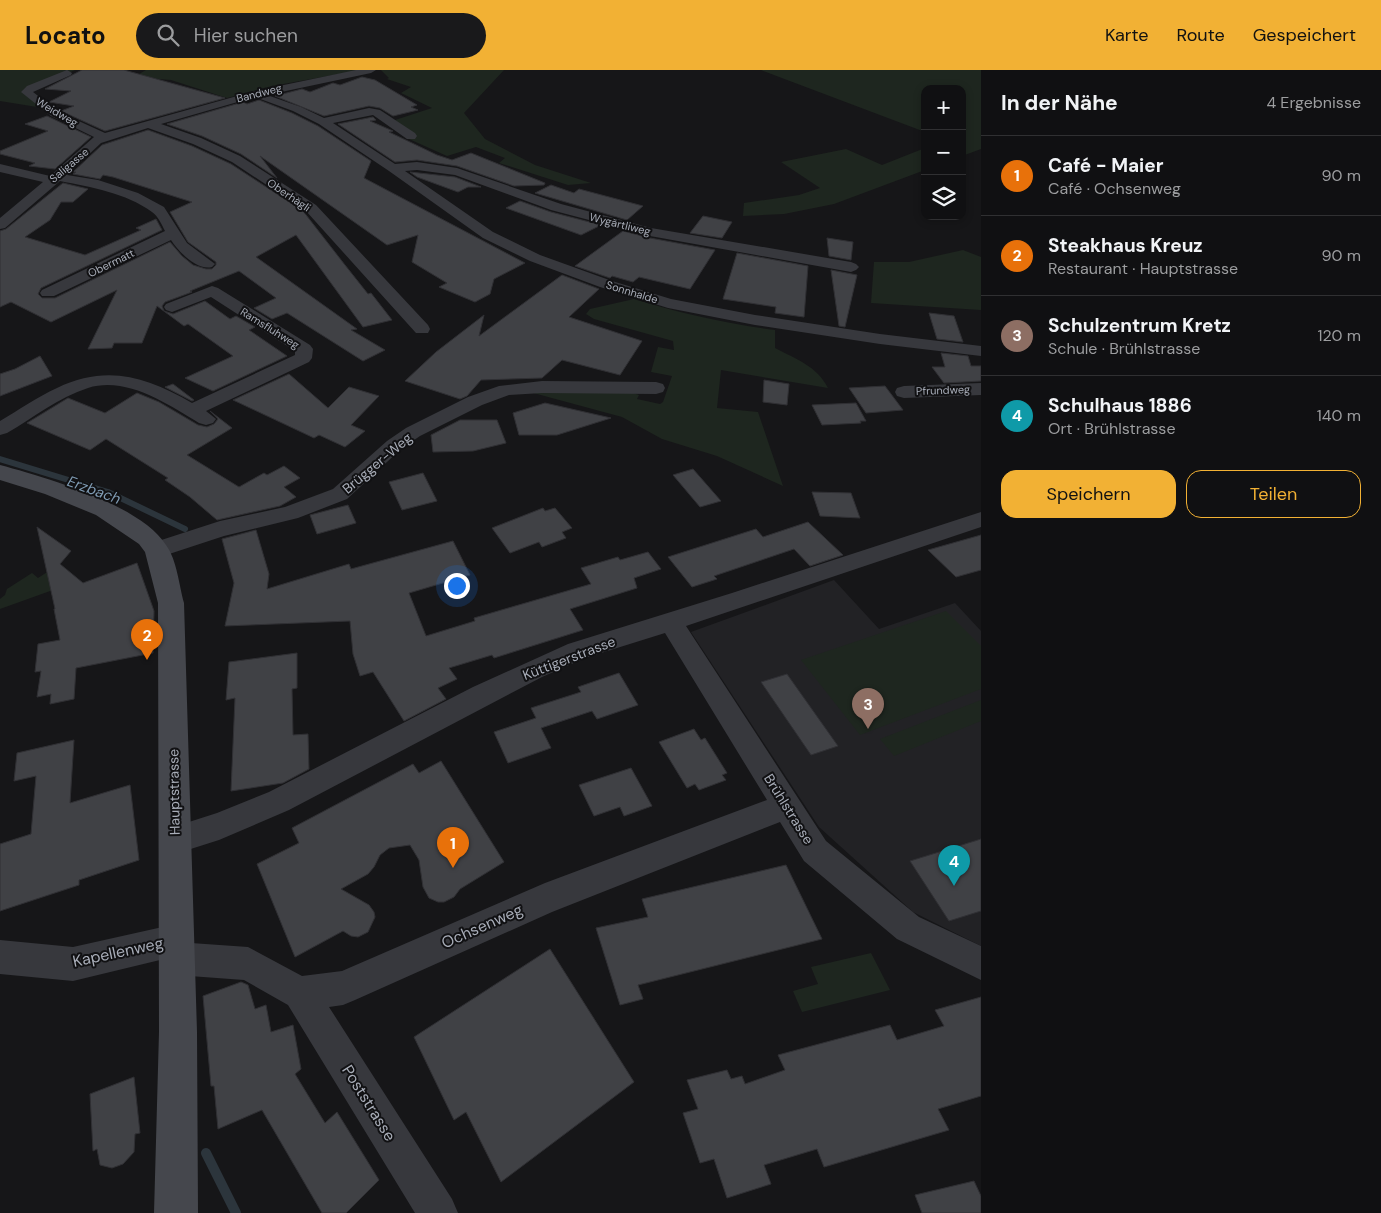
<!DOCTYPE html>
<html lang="de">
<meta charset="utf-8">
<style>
body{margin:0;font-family:"DM Sans",sans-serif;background:#19191b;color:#f1f3f6}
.controls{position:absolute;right:15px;top:15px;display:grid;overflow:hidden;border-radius:10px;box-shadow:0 2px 8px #0003}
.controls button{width:45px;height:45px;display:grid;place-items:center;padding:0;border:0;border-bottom:1px solid #303032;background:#101012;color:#f1f3f6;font:25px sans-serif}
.you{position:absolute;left:456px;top:515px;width:18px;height:18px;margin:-12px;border:4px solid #fff;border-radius:50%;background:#1a73e8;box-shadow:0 0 0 8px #1a73e833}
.badge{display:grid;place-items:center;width:32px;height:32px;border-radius:50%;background:#f2b134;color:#fff;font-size:16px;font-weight:700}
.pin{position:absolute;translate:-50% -41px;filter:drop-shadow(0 1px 2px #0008)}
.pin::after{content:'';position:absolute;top:26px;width:18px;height:15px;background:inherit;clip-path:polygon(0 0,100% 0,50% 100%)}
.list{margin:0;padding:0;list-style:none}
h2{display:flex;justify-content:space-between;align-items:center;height:65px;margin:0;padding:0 20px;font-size:21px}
h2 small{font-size:16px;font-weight:400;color:#9c9d9f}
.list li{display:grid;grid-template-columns:32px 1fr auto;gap:15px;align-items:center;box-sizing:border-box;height:80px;padding:0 20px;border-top:1px solid #303032}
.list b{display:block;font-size:19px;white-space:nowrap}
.list p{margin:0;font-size:16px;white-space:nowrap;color:#9c9d9f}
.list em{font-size:16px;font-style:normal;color:#9c9d9f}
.actions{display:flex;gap:10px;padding:15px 20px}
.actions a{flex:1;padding:11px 0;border:1px solid #f2b134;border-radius:15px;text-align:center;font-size:18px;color:#f2b134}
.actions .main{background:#f2b134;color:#111}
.icon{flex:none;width:28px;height:28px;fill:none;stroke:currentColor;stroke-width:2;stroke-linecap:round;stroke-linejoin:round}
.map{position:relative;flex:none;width:981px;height:1143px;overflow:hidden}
header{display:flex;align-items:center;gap:30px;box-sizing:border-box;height:70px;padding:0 25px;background:#f2b134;color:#111}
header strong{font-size:24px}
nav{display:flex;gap:28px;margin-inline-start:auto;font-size:18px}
.search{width:350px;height:45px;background:#19191b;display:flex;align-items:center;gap:12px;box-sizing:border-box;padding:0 18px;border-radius:28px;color:#9c9d9f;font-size:19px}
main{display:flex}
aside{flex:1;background:#101012}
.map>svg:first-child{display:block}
.built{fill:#222225}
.green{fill:#1e261f}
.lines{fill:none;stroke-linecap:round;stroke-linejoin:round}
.stream-far1{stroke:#2c353c;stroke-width:6}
.stream{stroke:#2c353c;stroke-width:10}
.building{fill:#404145;stroke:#303034}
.minor{fill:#37383d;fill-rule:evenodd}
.secondary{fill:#45474d;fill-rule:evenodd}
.labels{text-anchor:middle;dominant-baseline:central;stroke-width:4;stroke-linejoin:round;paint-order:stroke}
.far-street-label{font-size:11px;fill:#a8adb8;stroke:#111113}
.street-label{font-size:14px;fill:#a8adb8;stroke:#111113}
.water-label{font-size:15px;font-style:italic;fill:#7f9bb3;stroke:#111113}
.near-street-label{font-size:16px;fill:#a8adb8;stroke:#111113}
</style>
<header>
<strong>Locato</strong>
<div class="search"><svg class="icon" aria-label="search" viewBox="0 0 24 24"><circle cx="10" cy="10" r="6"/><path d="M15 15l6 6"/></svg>Hier suchen</div>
<nav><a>Karte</a><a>Route</a><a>Gespeichert</a></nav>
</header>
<main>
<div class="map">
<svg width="981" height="1143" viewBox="0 0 981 1143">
<rect width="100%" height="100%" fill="#161618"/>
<!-- built -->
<path class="built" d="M 834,510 L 879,559 L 955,533 L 981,561 L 981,876 L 913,842 L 819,757 L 691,562 Z"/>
<!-- green -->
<g class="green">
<path d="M 0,0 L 75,0 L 27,22 L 43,35 L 37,37 L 0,31 Z"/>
<path d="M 146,0 L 362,0 L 272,16 L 227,28 L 171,10 L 134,7 Z"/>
<path d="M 381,0 L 504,0 L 464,43 L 485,69 L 535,95 L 591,113 L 568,115 L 499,93 L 505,88 L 476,77 L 447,86 L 409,69 L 392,51 L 432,38 L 401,23 L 411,17 L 387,9 L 389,8 Z"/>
<path d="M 761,0 L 981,0 L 981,79 L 962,86 L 962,19 L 925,19 L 925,62 Z"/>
<path d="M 925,78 L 925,100 L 834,134 L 784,144 L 743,146 L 744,133 L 799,125 L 820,118 L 781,92 L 846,79 L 882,95 Z"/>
<path d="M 963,180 L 981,187 L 981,240 L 871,233 L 874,192 L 909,192 Z"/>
<path d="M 634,229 C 680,243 727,254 775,260 L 775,278 C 796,289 817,296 828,318 L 721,300 L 717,338 L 758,342 L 783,416 L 717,386 L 662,369 L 622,347 L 526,321 L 633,323 L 639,325 L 637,329 L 660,334 L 663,332 L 672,306 L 651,302 L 658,277 L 674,280 L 673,271 L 594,249 L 586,244 L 590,239 Z"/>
<path d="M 60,494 L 78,511 L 0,539 L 0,529 L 5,525 L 7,519 L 32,503 L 38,508 Z"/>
<path d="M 946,541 L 981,576 L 981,619 L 860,665 L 801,590 Z"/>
<path d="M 981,630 L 981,651 L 894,686 L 880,669 Z"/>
<path d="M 871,883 L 890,920 L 802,942 L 793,921 L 818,914 L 811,897 Z"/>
</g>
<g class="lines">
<!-- stream-far1 -->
<path class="stream-far1" d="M 0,389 L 108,422 L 185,459"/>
<!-- stream -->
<path class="stream" d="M 206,1083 L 236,1143"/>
</g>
<!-- building -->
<g class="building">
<path d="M 82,0 L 124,0 L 225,28 L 105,61 L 61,41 L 74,36 L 49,32 L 71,21 L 45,19 Z"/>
<path d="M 362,7 L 375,10 L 417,35 L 411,37 L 418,40 L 393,46 L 380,38 L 369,36 L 324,46 L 275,26 L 302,19 L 310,22 L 333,13 L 340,15 Z"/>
<path d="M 259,30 L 292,43 L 318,56 L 371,91 L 364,108 L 525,193 L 494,209 L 490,224 L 475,232 L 439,217 L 447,213 L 412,192 L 418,165 L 387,175 L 260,86 L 277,108 L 241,84 L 202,66 L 167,54 L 243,32 L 247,34 Z"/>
<path d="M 47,46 L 91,67 L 55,99 L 29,96 L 35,93 L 0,84 L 0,81 L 48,61 L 25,54 Z"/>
<path d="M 373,47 L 376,50 L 370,51 L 393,61 L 389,62 L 437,85 L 452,90 L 471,83 L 545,113 L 544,115 L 514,116 L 457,96 L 417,90 L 395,92 L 338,54 Z"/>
<path d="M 148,60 L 192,76 L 231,94 L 303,141 L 345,195 L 368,224 L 371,223 L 392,250 L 363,257 L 296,165 L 256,187 L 357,259 L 351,260 L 385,280 L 363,291 L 287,243 L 272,249 L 254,238 L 276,228 L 239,201 L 190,221 L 192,222 L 165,232 L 162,236 L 164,241 L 173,244 L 205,231 L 230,249 L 236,246 L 255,257 L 249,260 L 287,286 L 213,321 L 185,308 L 233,286 L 188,254 L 184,256 L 157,236 L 142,273 L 114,273 L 112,278 L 88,279 L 117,220 L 51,252 L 11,232 L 0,237 L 0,161 L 6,159 L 63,113 L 88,119 L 73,132 L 61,132 L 50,150 L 25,167 L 85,185 L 141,160 L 136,158 L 156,149 L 162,160 L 41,218 L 38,224 L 42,228 L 55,228 L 170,172 L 182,186 L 193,195 L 206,199 L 212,199 L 216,195 L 216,192 L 188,172 L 170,142 L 192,132 L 113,107 L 103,105 L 100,109 L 73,104 L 76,102 L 73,102 L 102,75 Z"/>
<path d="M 410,102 L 455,107 L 481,117 L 468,117 L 458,122 L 417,107 Z"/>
<path d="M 551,115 L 574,123 L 579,119 L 643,136 L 627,150 L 535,123 Z"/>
<path d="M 520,131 L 551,142 L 601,155 L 581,165 L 506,138 Z"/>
<path d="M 703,146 L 732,152 L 722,168 L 690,163 Z"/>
<path d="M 623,161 L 650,168 L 715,180 L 690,219 L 639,207 L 633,212 L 612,206 L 610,208 L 575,196 Z"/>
<path d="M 827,168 L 853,172 L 851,190 L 829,186 Z"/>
<path d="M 737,183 L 808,196 L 804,247 L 775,243 L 776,237 L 723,229 Z"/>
<path d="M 831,200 L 857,205 L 845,257 L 839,256 Z"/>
<path d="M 562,205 L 599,219 L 569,247 L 642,271 L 620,305 L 562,290 L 542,308 L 481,310 L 467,326 L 460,329 L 405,311 L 436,282 L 484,245 L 479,266 Z"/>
<path d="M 929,243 L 954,246 L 963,272 L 937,269 Z"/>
<path d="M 941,283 L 968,286 L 971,296 L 981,296 L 981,311 L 944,313 L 932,297 L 945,297 Z"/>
<path d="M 40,286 L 52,306 L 0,326 L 0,304 L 15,299 Z"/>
<path d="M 289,304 L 328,338 L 349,317 L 379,326 L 351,355 L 365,361 L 345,377 L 319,365 L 314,368 L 233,330 Z"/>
<path d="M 764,310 L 789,314 L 787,335 L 763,332 Z"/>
<path d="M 173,314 L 194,330 L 192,331 L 165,317 Z"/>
<path d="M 885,316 L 903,340 L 866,343 L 849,318 Z"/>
<path d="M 137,323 L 159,332 L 198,355 L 207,357 L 214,354 L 218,349 L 210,341 L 232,358 L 187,385 L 239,417 L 264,403 L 267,405 L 284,396 L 300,408 L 284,417 L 296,427 L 280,436 L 217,450 L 190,427 L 165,410 L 168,408 L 106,369 L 90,380 L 27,353 L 68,328 L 105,343 Z"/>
<path d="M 545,333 L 611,348 L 557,365 L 519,365 L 513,343 Z"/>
<path d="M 856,333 L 866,351 L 860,351 L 861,353 L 822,355 L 812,335 Z"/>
<path d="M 460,350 L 497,350 L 506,373 L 473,381 L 433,382 L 431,365 Z"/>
<path d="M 693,399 L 721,431 L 700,437 L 673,405 Z"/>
<path d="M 423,403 L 437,431 L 402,440 L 389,412 Z"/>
<path d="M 812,422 L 851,423 L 860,448 L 820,446 Z"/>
<path d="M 348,435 L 356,453 L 317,464 L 310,445 Z"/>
<path d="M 543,438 L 545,441 L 555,438 L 572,458 L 562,462 L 566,468 L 542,477 L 539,472 L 510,483 L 492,458 Z"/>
<path d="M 808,452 L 843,485 L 810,496 L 794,479 L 714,506 L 717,509 L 692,517 L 668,487 L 756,459 L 763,467 Z"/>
<path d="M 37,457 L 71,481 L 60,494 L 83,513 L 137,493 L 154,541 L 153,583 L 76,598 L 74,629 L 50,634 L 51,624 L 37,627 L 41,601 L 35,602 L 38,574 L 60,570 L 54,539 L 55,539 Z"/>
<path d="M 256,460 L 269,504 L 267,519 L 349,494 L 351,499 L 453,471 L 470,505 L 409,523 L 426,566 L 475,551 L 474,548 L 591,514 L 581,498 L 618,487 L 620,490 L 648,482 L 661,499 L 634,508 L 637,518 L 570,539 L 583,560 L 494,588 L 492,585 L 449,598 L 457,609 L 438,618 L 446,629 L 404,651 L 373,602 L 360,606 L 353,584 L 350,551 L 225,556 L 234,513 L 222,469 Z"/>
<path d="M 981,465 L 981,500 L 956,507 L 928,480 Z"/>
<path d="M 297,583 L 297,618 L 292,619 L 293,665 L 308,664 L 309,699 L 283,713 L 231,721 L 235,628 L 226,630 L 229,592 Z"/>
<path d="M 619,603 L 638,635 L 597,649 L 592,641 L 541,658 L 551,678 L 508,693 L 494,662 L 536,648 L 531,638 L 581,622 L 578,617 Z"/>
<path d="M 787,604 L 838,676 L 811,685 L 761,612 Z"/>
<path d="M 694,659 L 701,670 L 705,668 L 727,703 L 722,705 L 726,710 L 699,720 L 695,714 L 687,718 L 659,672 Z"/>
<path d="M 74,670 L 70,733 L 130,715 L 139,790 L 79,810 L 79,815 L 0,841 L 0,774 L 31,764 L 36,706 L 14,711 L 17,683 Z"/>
<path d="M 441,691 L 504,792 L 460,819 L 454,827 L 444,832 L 438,832 L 429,828 L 423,817 L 419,790 L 410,775 L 389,778 L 380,785 L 374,797 L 368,804 L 341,819 L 369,835 L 374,842 L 375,847 L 368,862 L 358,867 L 351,866 L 343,861 L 295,887 L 257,794 L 299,773 L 292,758 L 413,694 L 419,703 Z"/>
<path d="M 631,698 L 652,736 L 624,746 L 620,737 L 594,746 L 579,715 Z"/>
<path d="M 981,769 L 981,841 L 949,851 L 910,791 Z"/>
<path d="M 786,795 L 822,869 L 638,915 L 643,929 L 620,935 L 596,858 L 648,847 L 642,829 Z"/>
<path d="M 550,879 L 634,1012 L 501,1112 L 466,1042 L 454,1050 L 414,967 Z"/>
<path d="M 241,912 L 248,915 L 255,939 L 266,935 L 271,962 L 293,955 L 301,999 L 295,1004 L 325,1053 L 337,1042 L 379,1110 L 346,1143 L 322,1143 L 262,1040 L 218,1059 L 214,1016 L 211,1016 L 203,926 Z"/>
<path d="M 981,927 L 981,1026 L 938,1039 L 949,1060 L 824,1097 L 817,1079 L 764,1095 L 771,1114 L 727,1128 L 714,1089 L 700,1093 L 683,1043 L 698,1039 L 687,1010 L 727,1000 L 731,1009 L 742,1006 L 745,1014 L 785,1000 L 778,985 L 890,955 L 897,970 L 944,956 L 935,940 Z"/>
<path d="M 134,1007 L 140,1063 L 135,1064 L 134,1082 L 123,1094 L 112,1098 L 100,1095 L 97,1079 L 93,1081 L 90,1024 Z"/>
<path d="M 974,1111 L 981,1126 L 981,1143 L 922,1143 L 915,1125 Z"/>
</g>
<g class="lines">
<!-- minor -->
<g class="minor">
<path d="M 67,0 L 72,3 L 71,5 L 33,22 L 59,42 L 105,63 L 255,21 L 356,0 L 376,0 L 371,3 L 267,25 L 301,37 L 324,48 L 369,38 L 380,40 L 415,63 L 417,66 L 415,69 L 407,69 L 373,45 L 333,53 L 395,94 L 417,92 L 457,98 L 561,134 L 651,158 L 851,192 L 856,194 L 859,197 L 856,200 L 851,202 L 650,166 L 551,140 L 455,105 L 417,100 L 405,101 L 493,162 L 540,185 L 612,211 L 671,229 L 755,245 L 880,264 L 981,276 L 981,286 L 880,274 L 755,255 L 668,238 L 600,217 L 530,191 L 483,168 L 389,101 L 319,54 L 293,41 L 255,27 L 161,54 L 201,68 L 240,86 L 316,135 L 428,255 L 430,259 L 428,263 L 416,263 L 306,141 L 232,92 L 193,74 L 148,58 L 101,73 L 67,105 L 98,110 L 138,123 L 164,137 L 187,173 L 215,194 L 212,197 C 197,201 178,181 171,170 L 54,226 L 42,226 L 40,223 L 42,220 L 165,161 C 162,155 158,146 152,142 C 126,123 91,117 60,111 L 5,158 L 0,159 L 0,148 L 43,112 L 0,102 L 0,94 L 50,106 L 94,67 L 51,46 L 21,22 L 27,16 Z"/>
<path d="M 212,216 L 218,218 L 310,275 L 313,279 L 312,288 L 309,292 L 206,341 L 216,349 L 213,353 L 206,355 L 199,353 C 167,334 127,306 88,318 C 59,327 33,348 7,363 L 0,365 L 0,351 C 19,340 37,327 57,318 C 107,294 147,307 192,333 L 295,285 L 295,281 L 211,227 L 172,242 L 166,240 L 164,237 L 166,234 Z"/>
<path d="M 542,311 L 656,312 L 663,314 L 665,318 L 663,322 L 656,324 L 542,323 L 509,325 L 482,335 L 420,366 L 401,379 L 347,429 L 298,448 L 224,466 L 157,488 L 149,486 L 146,480 L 149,474 L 220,451 L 285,437 L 333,419 L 387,371 L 406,358 L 468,327 L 499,316 Z"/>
<path d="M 981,313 L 981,325 L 904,328 L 897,326 L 895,322 L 897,318 L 904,316 Z"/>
<path d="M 981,442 L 981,457 L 686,556 L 826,771 L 919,847 L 981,876 L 981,910 L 897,869 L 804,791 L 780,752 L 552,842 L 355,930 L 343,935 L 329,937 L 452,1129 L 458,1143 L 415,1143 L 288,935 L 244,910 L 176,905 L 164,900 L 160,890 L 73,911 L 0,904 L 0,870 L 73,877 L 176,854 L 188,858 L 192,870 L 191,873 L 248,877 L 302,906 L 342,901 L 545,813 L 767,730 L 665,563 L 585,588 L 542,607 L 289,740 L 219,770 L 175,784 L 164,780 L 160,770 L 164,760 L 217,743 L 269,722 L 473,617 L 568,574 L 732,523 Z"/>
</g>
<!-- secondary -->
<path class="secondary" d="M 0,395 C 45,407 141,435 166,475 C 177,490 179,515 184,533 L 197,962 L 198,1143 L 154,1143 L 159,962 L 158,533 L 145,482 L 139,474 L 96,445 L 45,424 L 0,410 Z"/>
</g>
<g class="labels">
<!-- far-street labels -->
<g class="far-street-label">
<text transform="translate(259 23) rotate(-14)">Bandweg</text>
<text transform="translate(57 42) rotate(30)">Weidweg</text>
<text transform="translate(69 95) rotate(-40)">Saligasse</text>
<text transform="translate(289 125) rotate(34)">Oberhägli</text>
<text transform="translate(620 154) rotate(14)">Wygärtliweg</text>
<text transform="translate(111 193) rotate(-26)">Obermatt</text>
<text transform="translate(632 222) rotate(17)">Sonnhalde</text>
<text transform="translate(270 258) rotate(32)">Ramsfluhweg</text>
<text transform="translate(943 320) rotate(-2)">Pfrundweg</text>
</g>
<!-- street labels -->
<g class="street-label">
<text transform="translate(377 393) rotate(-40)">Brügger-Weg</text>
<text transform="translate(569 588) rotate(-21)">Küttigerstrasse</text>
<text transform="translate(174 722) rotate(-91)">Hauptstrasse</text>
<text transform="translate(789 739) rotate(58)">Brühlstrasse</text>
</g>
<!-- water labels -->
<g class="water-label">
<text transform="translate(94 420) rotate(20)">Erzbach</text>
</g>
<!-- near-street labels -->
<g class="near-street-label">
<text transform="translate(482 856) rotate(-24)">Ochsenweg</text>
<text transform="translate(118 882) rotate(-12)">Kapellenweg</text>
<text transform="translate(369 1033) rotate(58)">Poststrasse</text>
</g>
</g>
</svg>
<div class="controls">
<button>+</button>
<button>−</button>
<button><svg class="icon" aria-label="layers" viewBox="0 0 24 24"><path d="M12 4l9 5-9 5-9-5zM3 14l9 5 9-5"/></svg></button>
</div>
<div class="you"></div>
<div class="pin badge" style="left:453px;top:798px;background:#e8710a">1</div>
<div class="pin badge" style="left:147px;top:590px;background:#e8710a">2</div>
<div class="pin badge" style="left:868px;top:659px;background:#8d6e63">3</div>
<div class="pin badge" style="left:954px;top:816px;background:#0f9aa8">4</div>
</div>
<aside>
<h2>In der Nähe<small>4 Ergebnisse</small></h2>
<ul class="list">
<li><span class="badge" style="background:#e8710a">1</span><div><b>Café - Maier</b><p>Café · Ochsenweg</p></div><em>90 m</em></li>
<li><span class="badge" style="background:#e8710a">2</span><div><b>Steakhaus Kreuz</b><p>Restaurant · Hauptstrasse</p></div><em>90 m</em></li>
<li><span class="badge" style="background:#8d6e63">3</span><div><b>Schulzentrum Kretz</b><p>Schule · Brühlstrasse</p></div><em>120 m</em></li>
<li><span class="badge" style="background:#0f9aa8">4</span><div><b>Schulhaus 1886</b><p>Ort · Brühlstrasse</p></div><em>140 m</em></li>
</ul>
<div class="actions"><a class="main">Speichern</a><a>Teilen</a></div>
</aside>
</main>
